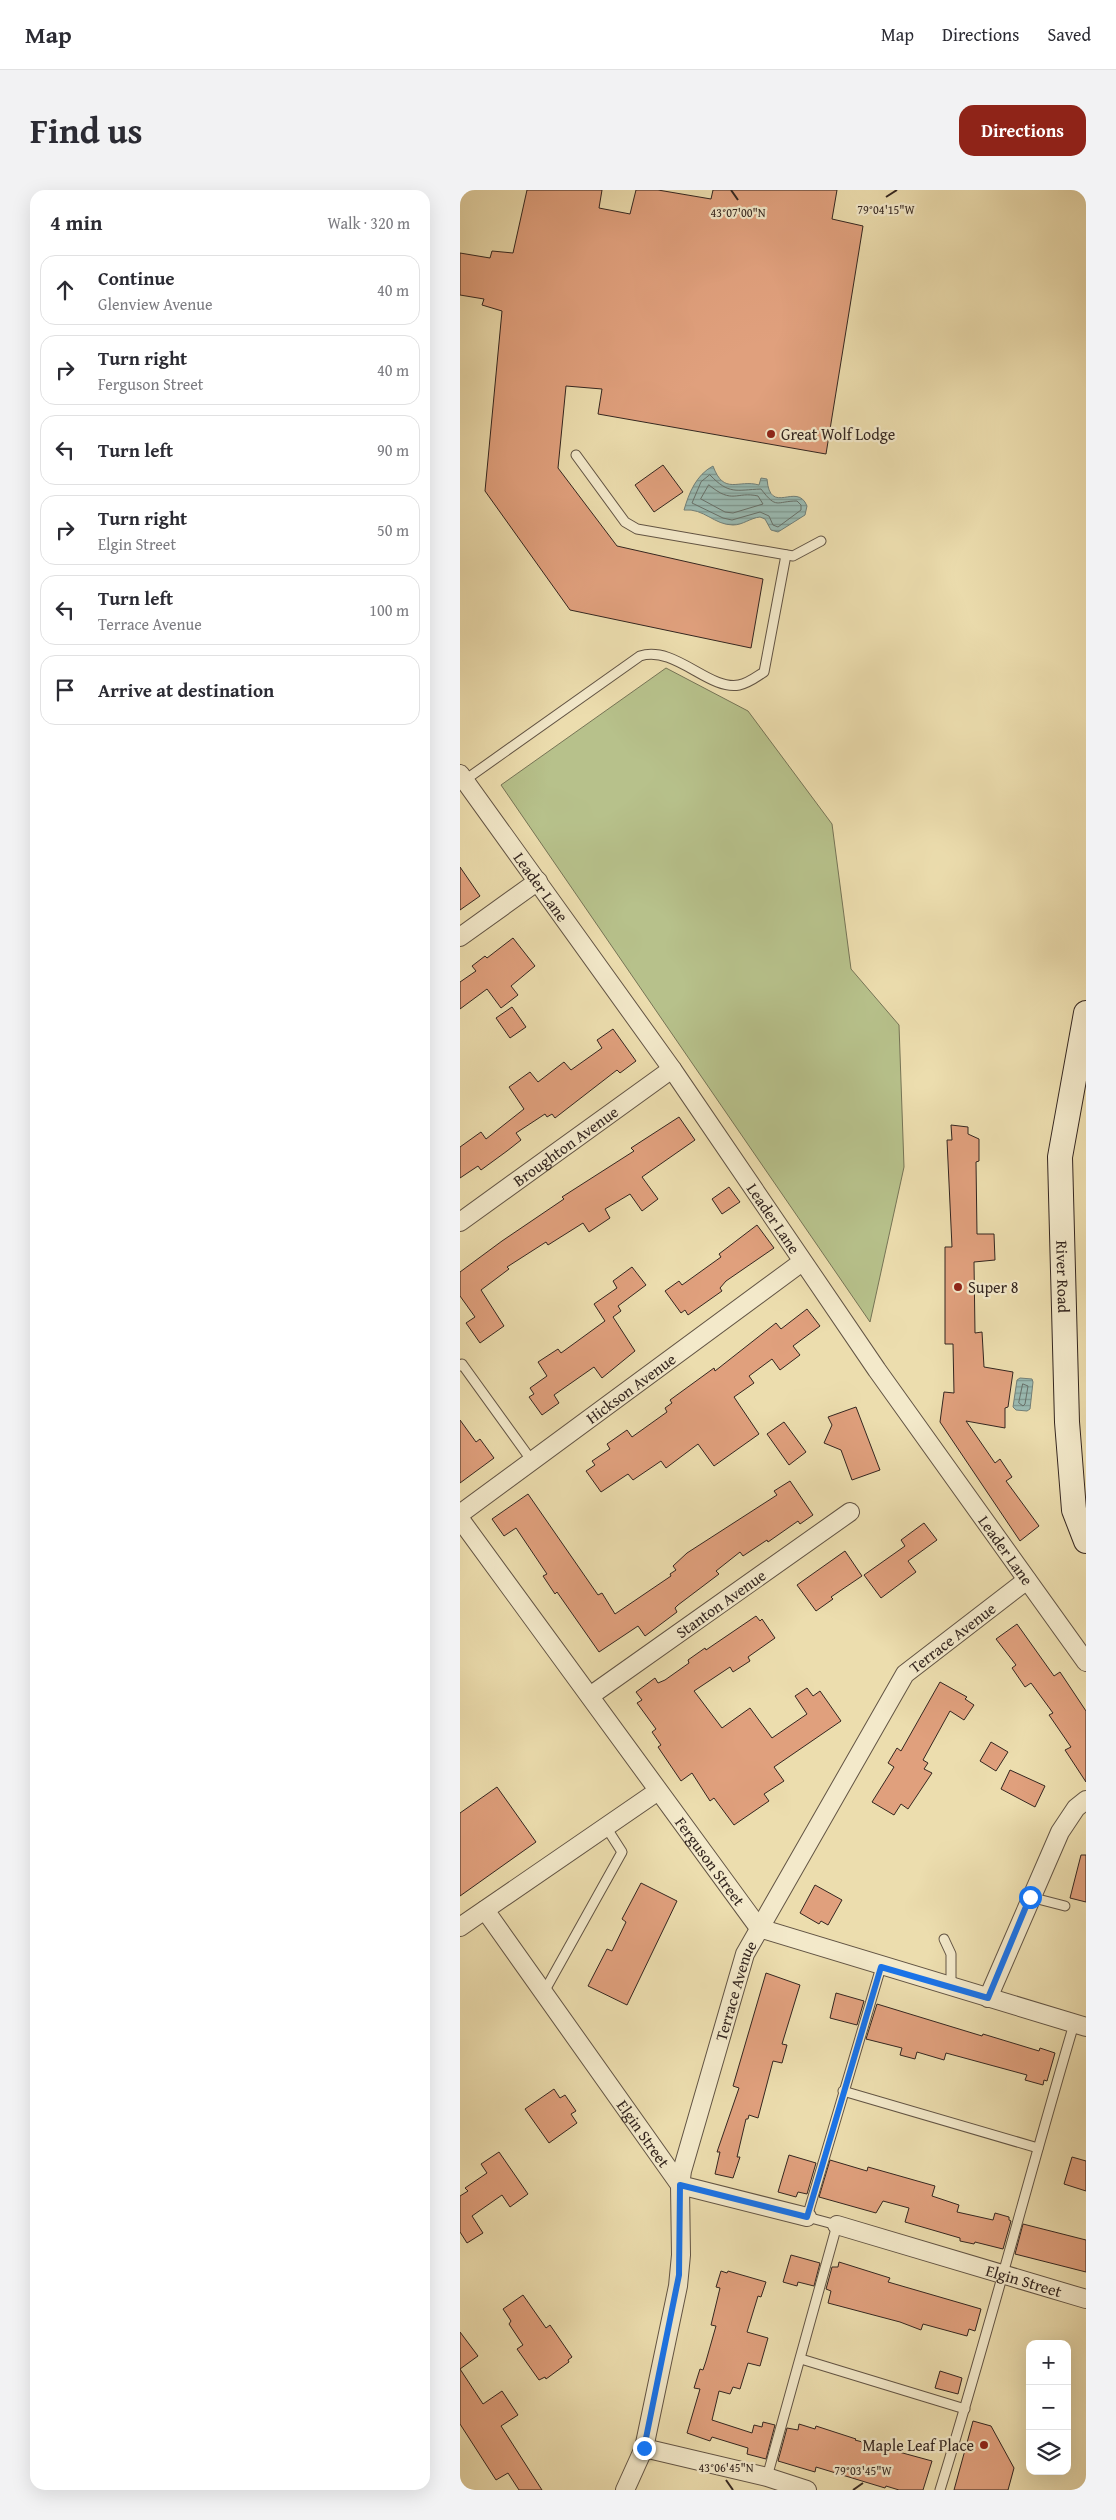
<!DOCTYPE html>
<meta charset="utf-8">
<style>
body{margin:0;font-family:"Gentium Book Plus",serif;background:#f2f2f3;color:#2b2b33}
.controls{position:absolute;right:15px;bottom:15px;display:grid;overflow:hidden;border-radius:10px;box-shadow:0 5px 20px #0002}
.controls button{width:45px;height:45px;display:grid;place-items:center;padding:0;border:0;border-bottom:1px solid #e1e1e2;background:#fff;color:#2b2b33;font:25px sans-serif}
.stop{position:absolute;width:15px;height:15px;margin:-11px;border:4px solid #1a73e8;border-radius:50%;background:#fff}
.stop.end{background:#1a73e8;border-color:#fff;box-shadow:0 1px 5px #0008}
.list{margin:0;padding:0;list-style:none}
h2{display:flex;justify-content:space-between;align-items:center;height:65px;margin:0;padding:0 20px;font-size:21px}
h2 small{font-size:16px;font-weight:400;color:#7c7c81}
.list li{display:grid;grid-template-columns:32px 1fr auto;gap:15px;align-items:center;box-sizing:border-box;height:70px;margin:0 10px 10px;padding:0 10px;border:1px solid #e1e1e2;border-radius:15px}
.list b{display:block;font-size:19px;white-space:nowrap}
.list p{margin:0;font-size:16px;white-space:nowrap;color:#7c7c81}
.list em{font-size:16px;font-style:normal;color:#7c7c81}
.icon{flex:none;width:28px;height:28px;fill:none;stroke:currentColor;stroke-width:2;stroke-linecap:round;stroke-linejoin:round}
.map{position:relative;flex:none;width:626px;height:2300px;overflow:hidden;border-radius:15px}
header{display:flex;align-items:center;gap:30px;box-sizing:border-box;height:70px;padding:0 25px;background:#fff;border-bottom:1px solid #e1e1e2}
header strong{font-size:24px}
nav{display:flex;gap:28px;margin-inline-start:auto;font-size:18px}
.intro{display:flex;align-items:center;justify-content:space-between;box-sizing:border-box;height:120px;padding:0 30px}
h1{margin:0;font-size:35px}
.button{padding:12px 22px;border-radius:15px;background:#8f2418;color:#fff;font-size:18px;font-weight:700}
main{display:flex;gap:30px;padding:0 30px}
aside{flex:1;background:#fff;border-radius:15px;box-shadow:0 5px 20px #0002}
.map>svg:first-child{display:block}
.park{fill:#b7c18b;stroke:#767456}
.water{fill:url(#water-rules);stroke:#717f78}
.lines{fill:none;stroke-linecap:round;stroke-linejoin:round}
.shore{stroke:#677069;stroke-width:1}
.building{fill:#e0a07d;stroke:#342620}
.lane-casing{stroke:#625444;stroke-width:11}
.street-casing{stroke:#625444;stroke-width:20}
.secondary-casing{stroke:#342620;stroke-width:26}
.lane{stroke:#f3e9ca;stroke-width:9}
.street{stroke:#f3e9ca;stroke-width:18}
.secondary{stroke:#f3e9ca;stroke-width:24}
.route{stroke:#1a73e8;stroke-width:6}
.ticks{fill:none;stroke:#342620;stroke-width:2}
.poi-dot{fill:#8f2418;stroke:#f3e9ca;stroke-width:2}
.labels{text-anchor:middle;dominant-baseline:central;stroke-width:4.5;stroke-linejoin:round;paint-order:stroke}
.poi-label{font-size:16px;fill:#342620;stroke:#f3e9ca;text-anchor:start}
.street-label{font-size:16px;fill:#342620;stroke:#f3e9ca}
.ticks-label{font-size:12px;text-anchor:middle;fill:#342620;stroke:#f3e9ca;stroke-width:4.5;stroke-linejoin:round;paint-order:stroke}
</style>
<header>
<strong>Map</strong>
<nav><a>Map</a><a>Directions</a><a>Saved</a></nav>
</header>
<div class="intro"><h1>Find us</h1><a class="button">Directions</a></div>
<main>
<aside>
<h2>4 min<small>Walk · 320 m</small></h2>
<ul class="list">
<li><svg class="icon" aria-label="ahead" viewBox="0 0 24 24"><path d="M12 20V5M6 11l6-6 6 6"/></svg><div><b>Continue</b><p>Glenview Avenue</p></div><em>40 m</em></li>
<li><svg class="icon" aria-label="right" viewBox="0 0 24 24"><path d="M7 20v-9h11M14 6l5 5-5 5"/></svg><div><b>Turn right</b><p>Ferguson Street</p></div><em>40 m</em></li>
<li><svg class="icon" aria-label="left" viewBox="0 0 24 24"><path d="M17 20v-9H6M10 6l-5 5 5 5"/></svg><div><b>Turn left</b></div><em>90 m</em></li>
<li><svg class="icon" aria-label="right" viewBox="0 0 24 24"><path d="M7 20v-9h11M14 6l5 5-5 5"/></svg><div><b>Turn right</b><p>Elgin Street</p></div><em>50 m</em></li>
<li><svg class="icon" aria-label="left" viewBox="0 0 24 24"><path d="M17 20v-9H6M10 6l-5 5 5 5"/></svg><div><b>Turn left</b><p>Terrace Avenue</p></div><em>100 m</em></li>
<li><svg class="icon" aria-label="arrive" viewBox="0 0 24 24"><path d="M6 21V4h12l-3 4 3 4H6"/></svg><div><b>Arrive at destination</b></div></li>
</ul>
</aside>
<div class="map">
<svg width="626" height="2300" viewBox="0 0 626 2300">
<defs>
<pattern id="water-rules" width="6" height="5" patternUnits="userSpaceOnUse" patternTransform="scale(1.25)"><rect width="6" height="5" fill="#9abab2"/><path d="M0 2.5h6" fill="none" stroke="#7e9790"/></pattern>
</defs>
<rect width="100%" height="100%" fill="#ecddae"/>
<filter id="stains"><feTurbulence type="fractalNoise" baseFrequency=".004" numOctaves="4"/><feColorMatrix values="0 0 0 0 .2 0 0 0 0 .09 0 0 0 0 .02 0 0 0 .5 -.17"/></filter>
<radialGradient id="worn" r=".72"><stop offset=".6" stop-color="#630" stop-opacity="0"/><stop offset="1" stop-color="#630" stop-opacity=".3"/></radialGradient>
<!-- park -->
<path class="park" d="M 206,478 L 288,521 L 372,634 L 391,779 L 439,835 L 444,977 L 410,1132 L 41,595 Z"/>
<!-- water -->
<g class="water">
<path d="M 253,276 C 264,306 278,289 299,295 L 301,288 L 307,289 C 310,327 337,291 347,316 L 345,325 L 318,342 L 311,340 L 305,329 L 300,327 C 290,328 283,335 273,335 C 254,335 244,318 224,320 C 229,303 236,285 253,276 Z"/>
<path d="M 560,1188 L 572,1189 L 573,1192 L 570,1219 L 567,1221 L 556,1220 L 553,1217 L 557,1190 Z"/>
</g>
<g class="lines">
<!-- shore -->
<g class="shore">
<path d="M 250,285 C 269,305 276,300 301,299 C 317,320 316,311 337,311 L 341,315 L 341,320 L 318,337 L 313,335 L 309,326 L 300,322 L 272,330 L 263,328 L 232,313 L 241,292 Z"/>
<path d="M 249,295 C 273,315 276,301 298,306 L 303,314 L 273,323 L 265,322 L 241,309 Z"/>
<path d="M 563,1194 L 568,1196 L 565,1214 L 563,1216 L 559,1213 Z"/>
</g>
</g>
<!-- building -->
<g class="building">
<path d="M 67,0 L 142,0 L 139,18 L 170,24 L 176,0 L 198,0 L 251,9 L 253,0 L 377,0 L 372,29 L 403,36 L 366,264 L 138,224 L 142,199 L 106,196 L 98,278 L 157,356 L 303,389 L 291,458 L 110,420 L 25,301 L 42,121 L 22,115 L 24,109 L 0,105 L 0,63 L 30,68 L 32,61 L 53,63 Z"/>
<path d="M 203,275 L 223,302 L 194,322 L 175,295 Z"/>
<path d="M 0,677 L 20,706 L 0,720 Z"/>
<path d="M 53,748 L 75,776 L 51,796 L 58,805 L 41,818 L 27,799 L 0,819 L 0,792 L 16,781 L 12,776 L 25,766 L 27,768 Z"/>
<path d="M 52,817 L 66,837 L 50,848 L 36,828 Z"/>
<path d="M 153,839 L 176,871 L 160,883 L 157,880 L 95,928 L 92,924 L 87,927 L 85,924 L 56,943 L 61,950 L 47,961 L 21,980 L 18,976 L 0,988 L 0,957 L 21,942 L 26,949 L 64,919 L 49,897 L 70,882 L 78,892 L 104,872 L 111,880 L 142,858 L 137,850 Z"/>
<path d="M 219,927 L 235,950 L 182,987 L 198,1009 L 182,1021 L 170,1004 L 145,1019 L 150,1028 L 129,1042 L 123,1033 L 88,1055 L 86,1052 L 47,1077 L 49,1079 L 21,1100 L 44,1136 L 20,1153 L 6,1133 L 15,1127 L 0,1106 L 0,1082 L 42,1051 L 104,1009 L 102,1007 L 174,961 L 171,958 Z"/>
<path d="M 491,935 L 508,937 L 508,944 L 519,949 L 519,971 L 516,972 L 517,1044 L 534,1044 L 535,1070 L 514,1072 L 515,1143 L 522,1142 L 524,1177 L 553,1182 L 548,1217 L 545,1218 L 545,1238 L 506,1231 L 535,1273 L 540,1269 L 552,1287 L 546,1291 L 579,1336 L 560,1351 L 480,1232 L 484,1202 L 494,1203 L 493,1154 L 485,1154 L 485,1057 L 492,1057 L 487,950 L 492,950 Z"/>
<path d="M 269,997 L 280,1012 L 262,1024 L 252,1009 Z"/>
<path d="M 297,1035 L 314,1058 L 266,1091 L 260,1098 L 262,1101 L 228,1125 L 225,1120 L 221,1123 L 205,1101 L 219,1091 L 222,1095 L 261,1067 L 259,1064 Z"/>
<path d="M 172,1077 L 186,1095 L 158,1116 L 161,1121 L 153,1127 L 175,1161 L 142,1188 L 134,1177 L 94,1205 L 99,1213 L 82,1225 L 69,1207 L 74,1204 L 70,1198 L 87,1186 L 78,1172 L 98,1159 L 101,1163 L 145,1131 L 134,1114 L 157,1098 L 153,1091 Z"/>
<path d="M 347,1119 L 360,1136 L 333,1156 L 340,1165 L 320,1180 L 312,1169 L 289,1186 L 294,1193 L 274,1207 L 299,1244 L 254,1276 L 238,1254 L 206,1278 L 201,1271 L 173,1290 L 168,1284 L 141,1302 L 126,1281 L 135,1275 L 132,1271 L 150,1259 L 147,1254 L 167,1240 L 172,1247 L 207,1222 L 205,1218 L 212,1213 L 210,1210 L 254,1178 L 255,1181 L 316,1133 L 321,1139 Z"/>
<path d="M 396,1217 L 420,1280 L 392,1290 L 381,1260 L 364,1253 L 372,1235 L 368,1227 Z"/>
<path d="M 0,1230 L 16,1252 L 20,1249 L 34,1268 L 0,1293 Z"/>
<path d="M 324,1232 L 346,1262 L 329,1275 L 307,1244 Z"/>
<path d="M 330,1291 L 353,1325 L 340,1334 L 338,1331 L 308,1352 L 307,1350 L 283,1366 L 280,1362 L 256,1381 L 259,1384 L 218,1415 L 215,1418 L 217,1422 L 185,1446 L 178,1436 L 139,1462 L 97,1402 L 95,1404 L 83,1386 L 87,1384 L 56,1338 L 44,1346 L 32,1329 L 68,1304 L 138,1405 L 142,1403 L 155,1424 L 211,1386 L 210,1384 L 216,1380 L 213,1376 L 227,1363 L 317,1305 L 314,1301 Z"/>
<path d="M 464,1333 L 477,1350 L 448,1371 L 456,1382 L 421,1408 L 404,1385 L 445,1356 L 441,1350 Z"/>
<path d="M 385,1361 L 402,1386 L 371,1407 L 373,1409 L 356,1421 L 337,1395 Z"/>
<path d="M 296,1426 L 300,1431 L 302,1429 L 315,1448 L 288,1467 L 290,1471 L 273,1482 L 270,1477 L 234,1501 L 262,1538 L 290,1518 L 312,1548 L 347,1524 L 335,1506 L 347,1498 L 353,1506 L 360,1501 L 381,1531 L 314,1577 L 324,1591 L 304,1604 L 309,1611 L 274,1635 L 254,1608 L 250,1611 L 232,1583 L 221,1591 L 198,1557 L 201,1555 L 192,1542 L 196,1539 L 177,1513 L 182,1510 L 176,1502 L 195,1488 L 198,1493 L 205,1490 L 229,1473 L 228,1470 L 245,1458 L 246,1460 Z"/>
<path d="M 557,1434 L 594,1486 L 600,1482 L 626,1521 L 626,1592 L 605,1560 L 611,1557 L 589,1525 L 593,1523 L 571,1493 L 565,1497 L 552,1478 L 556,1475 L 536,1449 Z"/>
<path d="M 480,1492 L 507,1507 L 505,1509 L 514,1515 L 504,1530 L 490,1521 L 463,1570 L 468,1573 L 464,1579 L 472,1583 L 448,1619 L 441,1614 L 434,1625 L 412,1612 L 434,1577 L 428,1573 L 437,1558 L 441,1561 Z"/>
<path d="M 531,1552 L 548,1562 L 536,1581 L 520,1571 Z"/>
<path d="M 550,1580 L 585,1596 L 575,1617 L 541,1599 Z"/>
<path d="M 37,1597 L 76,1652 L 0,1706 L 0,1623 Z"/>
<path d="M 621,1665 L 626,1665 L 626,1712 L 610,1708 Z"/>
<path d="M 181,1693 L 217,1711 L 167,1815 L 128,1796 L 147,1759 L 152,1761 L 166,1732 L 162,1729 Z"/>
<path d="M 355,1695 L 382,1710 L 368,1735 L 361,1731 L 359,1734 L 340,1723 Z"/>
<path d="M 306,1783 L 340,1795 L 322,1854 L 327,1855 L 322,1873 L 313,1871 L 298,1928 L 289,1925 L 288,1929 L 286,1929 L 277,1967 L 280,1967 L 273,1988 L 255,1984 L 260,1962 L 257,1962 L 279,1898 L 273,1896 Z"/>
<path d="M 376,1803 L 404,1811 L 397,1835 L 370,1828 Z"/>
<path d="M 417,1814 L 522,1846 L 523,1844 L 579,1861 L 580,1858 L 595,1863 L 587,1891 L 584,1890 L 583,1895 L 565,1890 L 567,1885 L 486,1863 L 484,1870 L 457,1862 L 455,1869 L 440,1865 L 442,1858 L 406,1849 Z"/>
<path d="M 94,1899 L 100,1908 L 105,1905 L 116,1921 L 111,1924 L 117,1933 L 89,1953 L 65,1919 Z"/>
<path d="M 39,1962 L 68,2004 L 50,2017 L 42,2005 L 12,2026 L 23,2043 L 7,2053 L 0,2042 L 0,2006 L 8,2001 L 5,1998 L 27,1983 L 21,1974 Z"/>
<path d="M 329,1965 L 356,1973 L 347,2004 L 338,2002 L 336,2007 L 318,2002 Z"/>
<path d="M 612,1967 L 626,1971 L 626,2001 L 604,1994 Z"/>
<path d="M 370,1970 L 407,1981 L 408,1977 L 475,1996 L 472,2006 L 499,2015 L 497,2022 L 533,2030 L 535,2023 L 549,2027 L 549,2030 L 551,2031 L 543,2059 L 515,2052 L 514,2054 L 500,2051 L 500,2048 L 445,2032 L 449,2018 L 423,2011 L 416,2023 L 359,2007 Z"/>
<path d="M 563,2034 L 626,2050 L 626,2082 L 555,2064 Z"/>
<path d="M 331,2065 L 360,2073 L 354,2096 L 338,2092 L 337,2096 L 323,2092 Z"/>
<path d="M 379,2072 L 430,2088 L 428,2092 L 521,2119 L 515,2141 L 509,2139 L 507,2146 L 463,2134 L 461,2140 L 440,2132 L 368,2113 L 371,2101 L 366,2099 L 372,2077 L 378,2077 Z"/>
<path d="M 261,2081 L 267,2083 L 268,2081 L 306,2092 L 301,2107 L 298,2106 L 287,2142 L 308,2148 L 300,2176 L 288,2173 L 280,2199 L 273,2197 L 270,2204 L 259,2201 L 252,2230 L 292,2243 L 294,2235 L 302,2237 L 303,2232 L 315,2235 L 306,2269 L 287,2264 L 288,2258 L 252,2247 L 250,2251 L 227,2243 L 240,2199 L 234,2198 L 240,2179 L 243,2180 L 246,2171 L 256,2136 L 251,2135 L 260,2098 L 256,2097 Z"/>
<path d="M 63,2105 L 86,2138 L 90,2135 L 112,2167 L 108,2170 L 109,2172 L 86,2189 L 85,2187 L 79,2190 L 57,2159 L 63,2155 L 49,2134 L 51,2131 L 43,2119 Z"/>
<path d="M 0,2142 L 18,2166 L 0,2179 Z"/>
<path d="M 0,2179 L 23,2214 L 42,2201 L 58,2225 L 41,2236 L 82,2300 L 59,2300 L 48,2283 L 36,2290 L 0,2234 Z"/>
<path d="M 480,2181 L 502,2188 L 498,2204 L 475,2198 Z"/>
<path d="M 513,2231 L 531,2236 L 554,2278 L 548,2300 L 494,2300 Z"/>
<path d="M 339,2234 L 355,2239 L 356,2236 L 396,2249 L 395,2250 L 472,2271 L 463,2300 L 439,2300 L 426,2296 L 425,2298 L 356,2277 L 355,2282 L 318,2271 L 327,2238 L 338,2240 Z"/>
</g>
<g class="lines">
<!-- lane casing -->
<g class="lane-casing">
<g id="lane">
<path d="M 116,265 L 165,332 L 177,339 L 333,366 L 361,351"/>
<path d="M 5,590 L 180,466 C 215,455 249,501 279,495 C 289,493 296,487 304,482 L 326,365"/>
<path d="M 0,1176 L 2,1174 L 72,1271"/>
<path d="M 570,1707 L 605,1716"/>
<path d="M 484,1749 L 491,1764 L 491,1797"/>
<path d="M 84,1802 L 162,1662 L 146,1637"/>
<path d="M 383,1901 L 578,1958"/>
<path d="M 341,2169 L 505,2219"/>
<path d="M 307,2287 L 377,2035 L 347,2027 L 421,1777"/>
<path d="M 480,2300 C 528,2145 568,1989 614,1834"/>
</g>
</g>
<!-- street casing -->
<g class="street-casing">
<g id="street">
<path id="s1" d="M 0,584 L 212,879 L 417,1180 L 626,1472"/>
<path d="M 0,747 L 78,691"/>
<path id="s2" d="M 0,1032 L 212,879"/>
<path id="s3" d="M 0,1324 L 342,1072"/>
<path id="s4" d="M 0,1329 L 299,1738 L 626,1837"/>
<path id="s5" d="M 130,1506 L 390,1322"/>
<path id="s6" d="M 25,1720 L 220,1995 L 347,2027"/>
<path d="M 0,1737 L 198,1601"/>
<path d="M 528,1808 L 600,1642 L 616,1618 L 626,1610"/>
<path id="s7" d="M 377,2035 L 626,2109"/>
<path d="M 184,2258 L 307,2287 L 347,2300"/>
<path id="s8" d="M 165,2300 L 184,2258 L 218,2096 L 221,2065 L 220,1995 L 222,1981 L 285,1764 L 445,1484 L 567,1390"/>
</g>
</g>
<!-- secondary casing -->
<g class="secondary-casing">
<g id="secondary">
<path id="s9" d="M 626,823 L 600,967 L 607,1232 L 614,1320 L 626,1351"/>
</g>
</g>
<!-- lane -->
<use href="#lane" class="lane"/>
<!-- street -->
<use href="#street" class="street"/>
<!-- secondary -->
<use href="#secondary" class="secondary"/>
</g>
<g class="lines">
<!-- route -->
<path class="route" d="M 184,2258 L 219,2085 L 220,1995 L 347,2027 L 421,1777 L 528,1808 L 570,1707"/>
</g>
<!-- ticks -->
<path class="ticks" d="M 271,0 L 278,10M 426,7 L 437,0M 266,2290 L 273,2300M 393,2300 L 403,2293"/>
<!-- markers -->
<g class="poi-dot">
<circle cx="311" cy="244" r="5"/>
<circle cx="498" cy="1097" r="5"/>
<circle cx="524" cy="2255" r="5"/>
</g>
<g class="labels">
<!-- poi labels -->
<g class="poi-label">
<text x="321" y="244">Great Wolf Lodge</text>
<text x="508" y="1097">Super 8</text>
<text x="514" y="2255" text-anchor="end">Maple Leaf Place</text>
</g>
<!-- street labels -->
<g class="street-label">
<text stroke="none"><textPath href="#s1" startOffset="139">Leader Lane</textPath></text>
<text stroke="none"><textPath href="#s2" startOffset="130">Broughton Avenue</textPath></text>
<text stroke="none"><textPath href="#s1" startOffset="544">Leader Lane</textPath></text>
<text stroke="none"><textPath href="#s9" startOffset="266">River Road</textPath></text>
<text stroke="none"><textPath href="#s3" startOffset="212">Hickson Avenue</textPath></text>
<text stroke="none"><textPath href="#s1" startOffset="949">Leader Lane</textPath></text>
<text stroke="none"><textPath href="#s5" startOffset="160">Stanton Avenue</textPath></text>
<text stroke="none"><textPath href="#s8" startOffset="935">Terrace Avenue</textPath></text>
<text stroke="none"><textPath href="#s4" startOffset="424">Ferguson Street</textPath></text>
<text stroke="none"><textPath href="#s8" startOffset="515">Terrace Avenue</textPath></text>
<text stroke="none"><textPath href="#s6" startOffset="274">Elgin Street</textPath></text>
<text stroke="none"><textPath href="#s7" startOffset="195">Elgin Street</textPath></text>
</g>
</g>
<g class="ticks-label">
<text x="426" y="24">79°04'15"W</text>
<text x="278" y="27">43°07'00"N</text>
<text x="266" y="2282">43°06'45"N</text>
<text x="403" y="2285">79°03'45"W</text>
</g>
<rect width="100%" height="100%" filter="url(#stains)"/>
<rect width="100%" height="100%" fill="url(#worn)"/>
</svg>
<div class="controls">
<button>+</button>
<button>−</button>
<button><svg class="icon" aria-label="layers" viewBox="0 0 24 24"><path d="M12 4l9 5-9 5-9-5zM3 14l9 5 9-5"/></svg></button>
</div>
<div class="stop" style="left:570px;top:1707px"></div>
<div class="stop end" style="left:184px;top:2258px"></div>
</div>
</main>
